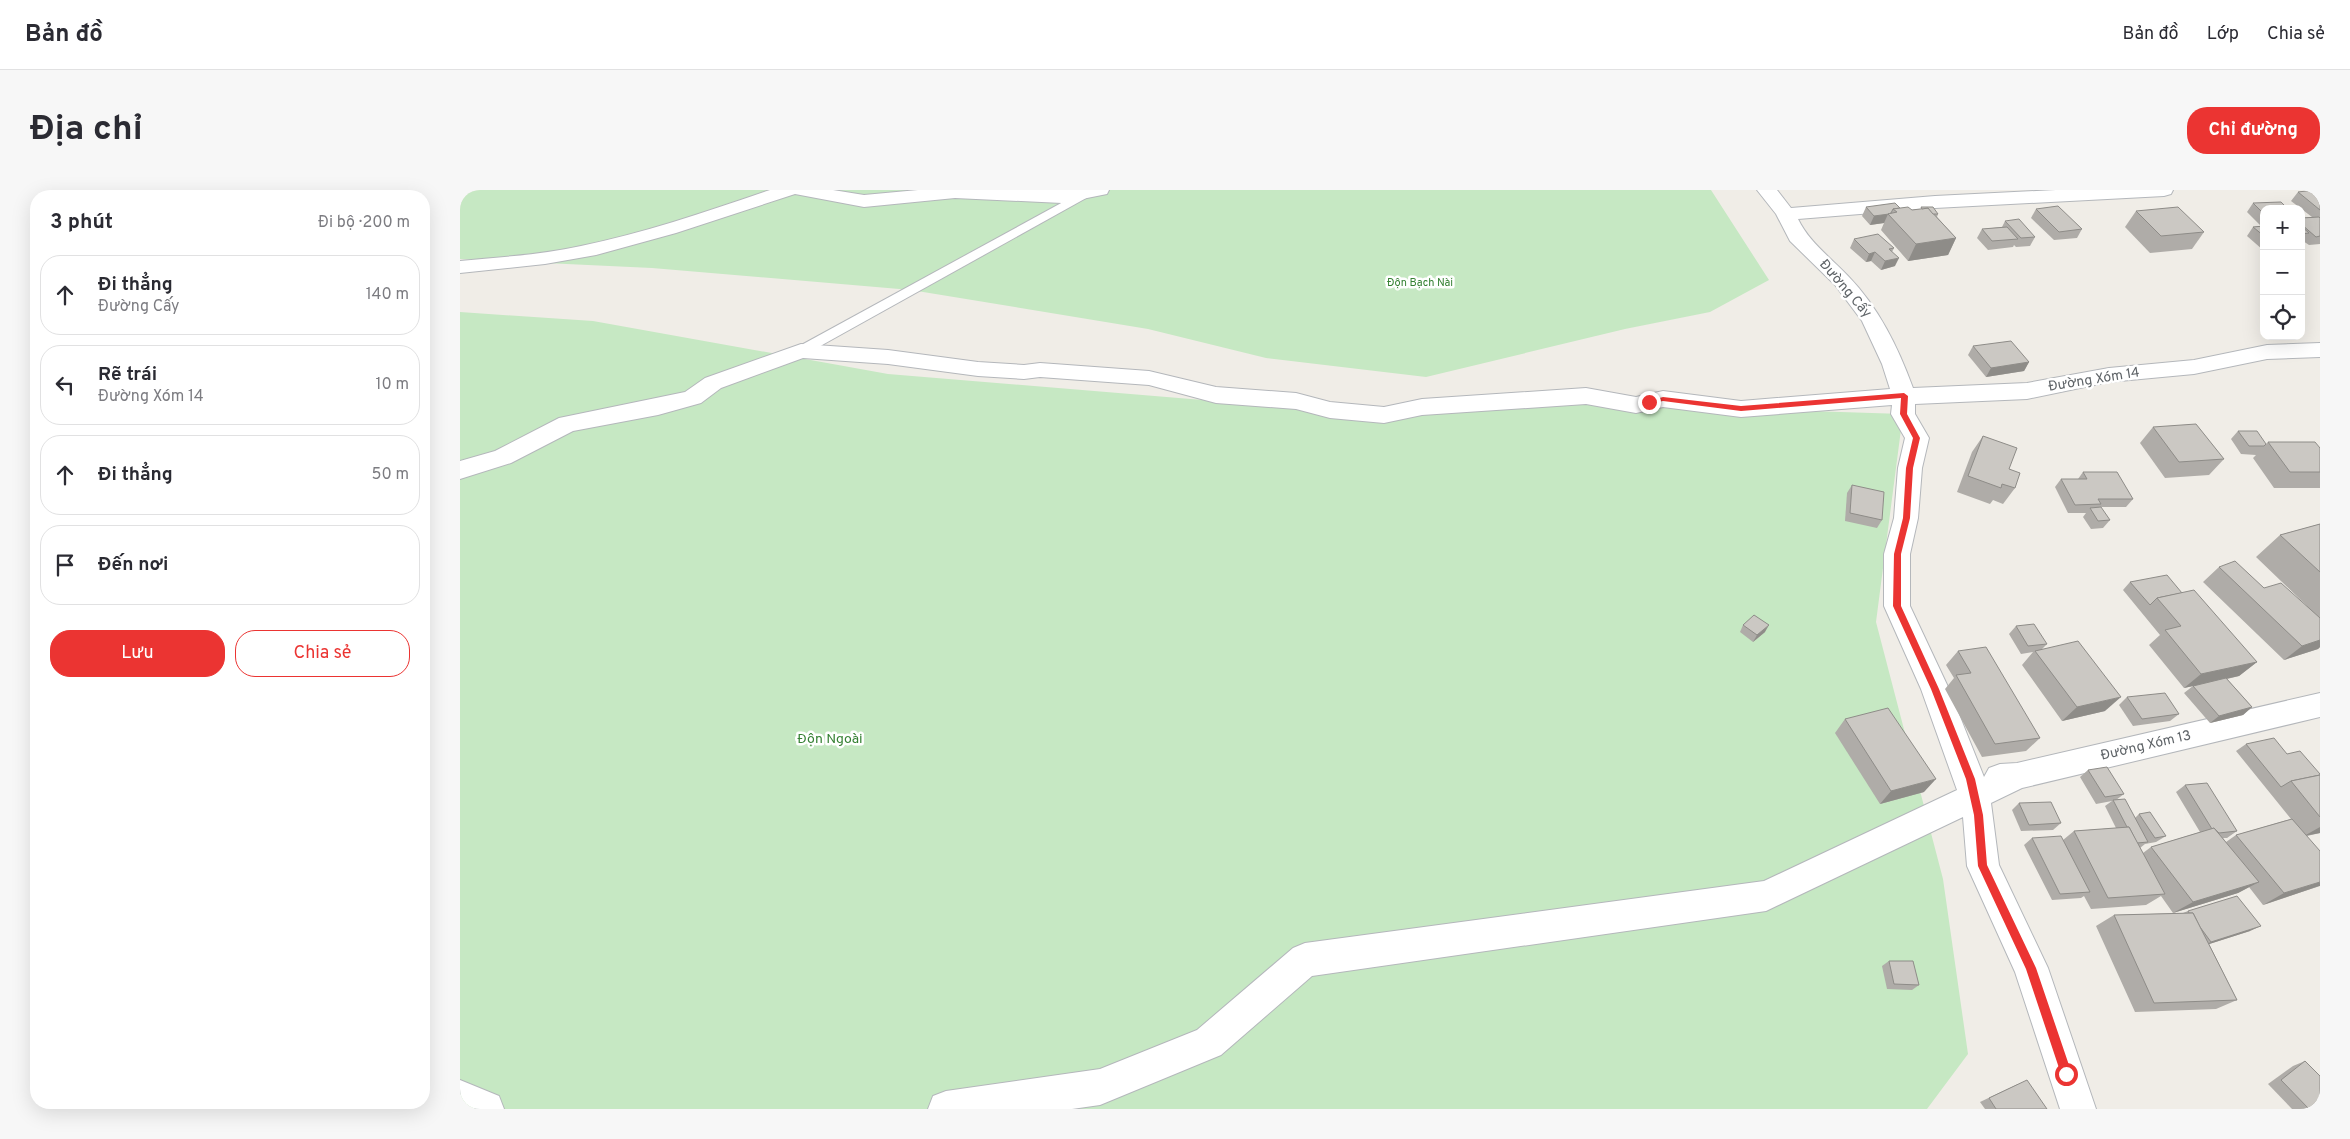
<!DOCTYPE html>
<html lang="vi">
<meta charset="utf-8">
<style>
body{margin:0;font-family:Overpass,sans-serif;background:#f7f7f7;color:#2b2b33}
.controls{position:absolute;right:15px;top:15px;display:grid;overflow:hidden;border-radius:10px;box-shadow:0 5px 20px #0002}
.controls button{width:45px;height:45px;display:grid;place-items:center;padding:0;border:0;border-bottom:1px solid #e1e1e2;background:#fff;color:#2b2b33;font:25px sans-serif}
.stop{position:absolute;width:15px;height:15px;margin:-11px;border:4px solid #eb3432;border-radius:50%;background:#fff}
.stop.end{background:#eb3432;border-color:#fff;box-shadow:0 1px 5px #0008}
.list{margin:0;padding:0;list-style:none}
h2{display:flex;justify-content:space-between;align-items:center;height:65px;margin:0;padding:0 20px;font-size:21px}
h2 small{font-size:16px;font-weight:400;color:#7c7c81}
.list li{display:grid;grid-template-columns:32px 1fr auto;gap:15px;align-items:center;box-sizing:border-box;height:80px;margin:0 10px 10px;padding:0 10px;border:1px solid #e1e1e2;border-radius:20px}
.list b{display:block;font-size:19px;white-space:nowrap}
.list p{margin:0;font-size:16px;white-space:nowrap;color:#7c7c81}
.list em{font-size:16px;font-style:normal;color:#7c7c81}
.actions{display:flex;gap:10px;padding:15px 20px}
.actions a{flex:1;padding:11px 0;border:1px solid #eb3432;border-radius:20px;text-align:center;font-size:18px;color:#eb3432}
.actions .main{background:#eb3432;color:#fff}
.icon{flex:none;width:28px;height:28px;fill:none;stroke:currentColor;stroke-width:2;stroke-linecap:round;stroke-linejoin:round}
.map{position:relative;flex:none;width:1860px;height:919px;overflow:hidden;border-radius:20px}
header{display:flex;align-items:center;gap:30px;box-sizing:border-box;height:70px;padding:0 25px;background:#fff;border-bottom:1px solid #e1e1e2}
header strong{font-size:24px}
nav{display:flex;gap:28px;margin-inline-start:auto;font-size:18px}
.intro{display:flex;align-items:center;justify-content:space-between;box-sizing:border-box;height:120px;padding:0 30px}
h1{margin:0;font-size:35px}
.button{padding:12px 22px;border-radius:20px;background:#eb3432;color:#fff;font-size:18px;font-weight:700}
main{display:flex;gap:30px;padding:0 30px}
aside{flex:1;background:#fff;border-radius:20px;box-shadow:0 5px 20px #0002}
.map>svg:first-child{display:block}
.green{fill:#c6e8c3}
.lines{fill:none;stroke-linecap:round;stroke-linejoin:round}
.service-casing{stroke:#b4b7bb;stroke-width:2}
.minor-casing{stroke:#b4b7bb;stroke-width:2}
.service{fill:#fff;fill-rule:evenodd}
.minor{fill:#fff;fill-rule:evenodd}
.wall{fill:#afaca8}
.shaded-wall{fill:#8e8c88}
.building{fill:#cbc8c3;stroke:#8e8c88}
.route{fill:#eb3432}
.labels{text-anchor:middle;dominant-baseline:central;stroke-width:5;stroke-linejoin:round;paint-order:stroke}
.far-park-label{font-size:11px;fill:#358133;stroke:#fff}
.street-label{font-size:14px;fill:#5e6367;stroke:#fff}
.park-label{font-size:14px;fill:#358133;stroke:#fff}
</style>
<header>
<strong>Bản đồ</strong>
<nav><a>Bản đồ</a><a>Lớp</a><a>Chia sẻ</a></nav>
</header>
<div class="intro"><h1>Địa chỉ</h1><a class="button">Chỉ đường</a></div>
<main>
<aside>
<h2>3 phút<small>Đi bộ · 200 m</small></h2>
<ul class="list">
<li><svg class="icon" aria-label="ahead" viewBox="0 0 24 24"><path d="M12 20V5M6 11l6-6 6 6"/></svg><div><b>Đi thẳng</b><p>Đường Cấy</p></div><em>140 m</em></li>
<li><svg class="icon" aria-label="left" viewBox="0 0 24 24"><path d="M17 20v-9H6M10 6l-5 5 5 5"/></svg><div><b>Rẽ trái</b><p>Đường Xóm 14</p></div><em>10 m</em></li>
<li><svg class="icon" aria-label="ahead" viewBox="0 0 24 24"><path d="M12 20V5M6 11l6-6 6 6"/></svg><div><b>Đi thẳng</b></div><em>50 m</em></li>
<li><svg class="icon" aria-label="arrive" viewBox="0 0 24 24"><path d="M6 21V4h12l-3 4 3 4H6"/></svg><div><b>Đến nơi</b></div></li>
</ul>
<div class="actions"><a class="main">Lưu</a><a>Chia sẻ</a></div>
</aside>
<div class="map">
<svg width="1860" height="919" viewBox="0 0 1860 919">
<rect width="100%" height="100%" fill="#f0ede7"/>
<!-- green -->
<g class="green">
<path d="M 0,0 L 1251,0 L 1309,90 L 1250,122 L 1165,139 L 966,187 L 806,168 L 688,139 L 451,100 L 192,78 L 0,69 Z"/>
<path d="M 0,122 L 133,131 L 428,184 L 924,225 L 1138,214 L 1443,224 L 1416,432 L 1483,689 L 1508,864 L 1467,919 L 0,919 Z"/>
</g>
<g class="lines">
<!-- service casing -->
<g class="service-casing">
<path id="service" d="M 625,0 L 636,0 L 637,2 L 346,164 L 336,164 L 334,161 L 336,158 Z"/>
</g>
<!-- minor casing -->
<g class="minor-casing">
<g id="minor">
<path d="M 310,0 L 373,0 L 404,5 L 458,0 L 649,0 L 647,4 L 602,13 L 495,8 L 404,17 L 335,4 L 216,43 L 136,65 L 85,74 L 0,83 L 0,71 C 40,67 81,65 121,56 C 185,43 248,21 310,0 Z"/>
<path d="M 1297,0 L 1317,0 L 1331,18 L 1475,6 L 1596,0 L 1713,0 L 1711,4 L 1704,6 L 1475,18 L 1338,29 C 1349,52 1370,67 1388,86 C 1419,118 1438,157 1453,198 L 1567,193 L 1649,178 L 1734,170 L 1807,155 L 1860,153 L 1860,167 L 1807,169 L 1734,184 L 1649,192 L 1567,209 L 1455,214 L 1455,224 L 1469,248 L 1462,278 L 1458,328 L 1450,364 L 1450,416 L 1489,499 L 1524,587 L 1529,578 L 1540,574 L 1557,573 L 1860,503 L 1860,527 L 1562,598 L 1531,613 L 1539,675 L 1588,778 L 1636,919 L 1600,919 L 1555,782 L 1507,676 L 1503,627 L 1306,721 L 852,786 L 761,865 L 640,915 L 612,919 L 468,919 L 473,906 L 486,901 L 640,879 L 737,840 L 833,758 L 845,753 L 1304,691 L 1497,600 L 1461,499 L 1424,416 L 1424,364 L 1434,328 L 1438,278 L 1445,248 L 1431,224 L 1432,215 L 1281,227 L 1203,217 L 1176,223 L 1126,214 L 962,225 L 924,233 L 870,228 L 836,219 L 756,213 L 689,195 L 580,187 L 564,189 L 518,186 L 428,174 L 343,168 L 261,198 L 241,213 L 198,225 L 113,241 L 51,273 L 0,289 L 0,271 L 35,261 L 99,228 L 225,202 L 245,188 L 341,154 L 428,160 L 518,172 L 564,175 L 580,173 L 689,181 L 756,197 L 836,203 L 870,212 L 924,217 L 962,209 L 1126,198 L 1176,207 L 1203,201 L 1281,211 L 1430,199 L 1422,174 L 1402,131 L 1375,95 L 1330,51 L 1316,24 Z"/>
<path d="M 0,890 L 39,906 L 44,919 L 0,919 Z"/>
</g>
</g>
<!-- service -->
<use href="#service" class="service"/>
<!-- minor -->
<use href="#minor" class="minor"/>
</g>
<!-- wall -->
<g class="wall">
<path d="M 1860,0 L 1860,54 L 1849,55 L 1843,51 L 1841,52 L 1841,28 L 1852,27 L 1831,11 L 1838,2 Z"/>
<path d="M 1793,13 L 1804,19 L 1804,60 L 1803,60 L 1787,46 L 1793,37 L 1801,36 L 1802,35 L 1800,35 L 1787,22 Z"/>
<path d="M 1406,17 L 1440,18 L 1452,20 L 1461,19 L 1461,17 L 1478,24 L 1477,27 L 1496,48 L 1488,65 L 1448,71 L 1421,40 L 1424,33 L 1410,35 L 1402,26 Z"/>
<path d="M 1576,19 L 1622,39 L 1617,48 L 1594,50 L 1571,28 Z"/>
<path d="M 1676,21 L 1744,42 L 1732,59 L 1690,63 L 1665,37 Z"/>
<path d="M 1545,31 L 1575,47 L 1570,56 L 1556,57 L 1554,55 L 1553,57 L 1528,60 L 1517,48 L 1522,39 L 1542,37 Z"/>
<path d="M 1394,49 L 1434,58 L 1432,62 L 1435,76 L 1421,80 L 1411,71 L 1406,72 L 1390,58 Z"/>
<path d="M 1513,156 L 1569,172 L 1564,181 L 1526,187 L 1508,165 Z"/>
<path d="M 1693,237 L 1764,269 L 1749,285 L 1705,288 L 1680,253 Z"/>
<path d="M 1778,241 L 1806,254 L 1808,252 L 1860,258 L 1860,298 L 1814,298 L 1793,268 L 1796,265 L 1781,264 L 1771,249 Z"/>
<path d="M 1523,246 L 1549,279 L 1555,298 L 1543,314 L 1533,310 L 1530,314 L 1497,302 L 1512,262 Z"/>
<path d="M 1623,282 L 1673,309 L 1666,317 L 1639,317 L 1650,330 L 1643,338 L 1631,339 L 1623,327 L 1626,323 L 1608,323 L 1595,297 L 1601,289 L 1618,289 Z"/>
<path d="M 1392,295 L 1422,330 L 1417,338 L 1385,331 L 1387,303 Z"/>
<path d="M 1860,334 L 1860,457 L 1858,459 L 1824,470 L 1743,392 L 1759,377 L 1804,398 L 1847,416 L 1796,367 L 1820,345 Z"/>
<path d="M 1670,392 L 1722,403 L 1797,472 L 1779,486 L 1767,489 L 1792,517 L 1783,525 L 1750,533 L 1724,503 L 1733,496 L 1724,498 L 1689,455 L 1700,445 L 1663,400 Z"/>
<path d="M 1283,435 L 1305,442 L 1293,452 L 1280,442 Z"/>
<path d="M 1556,436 L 1587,454 L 1582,459 L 1645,521 L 1602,531 L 1562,475 L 1573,462 L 1561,464 L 1549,444 Z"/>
<path d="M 1498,461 L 1580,548 L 1566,561 L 1522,567 L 1485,499 L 1494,488 L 1486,475 Z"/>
<path d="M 1667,507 L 1719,524 L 1710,531 L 1673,536 L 1659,515 Z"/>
<path d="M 1385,529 L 1464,602 L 1420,614 L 1375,543 Z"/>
<path d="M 1786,554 L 1827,564 L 1860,584 L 1860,643 L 1847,646 L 1860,696 L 1803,715 L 1789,697 L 1778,703 L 1713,723 L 1701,706 L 1686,715 L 1631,719 L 1624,706 L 1621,708 L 1592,710 L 1564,655 L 1572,648 L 1603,650 L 1614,641 L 1656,638 L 1645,616 L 1652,611 L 1636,614 L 1620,587 L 1628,580 L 1664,604 L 1656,610 L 1675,628 L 1679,624 L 1706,646 L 1696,652 L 1685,654 L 1680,658 L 1683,663 L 1691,657 L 1740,642 L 1716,602 L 1725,595 L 1777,641 L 1767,648 L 1763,648 L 1766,652 L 1776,645 L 1831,629 L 1776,561 Z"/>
<path d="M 1559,613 L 1601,633 L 1593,640 L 1561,641 L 1552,620 Z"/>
<path d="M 1728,721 L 1790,741 L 1749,754 L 1777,810 L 1756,819 L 1675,822 L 1636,736 L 1654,725 L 1723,723 Z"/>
<path d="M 1429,771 L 1459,795 L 1452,800 L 1427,799 L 1422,776 Z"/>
<path d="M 1845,871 L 1860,919 L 1832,919 L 1808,894 L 1833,876 Z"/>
<path d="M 1558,894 L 1587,919 L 1525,919 L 1520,912 Z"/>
</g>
<!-- shaded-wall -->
<g class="shaded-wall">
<path d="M 1428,24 L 1424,33 L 1410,35 L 1414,26 Z"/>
<path d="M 1496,48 L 1488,65 L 1448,71 L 1456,54 Z"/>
<path d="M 1415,62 L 1411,71 L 1406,72 L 1409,64 Z"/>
<path d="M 1439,68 L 1435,76 L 1421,80 L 1425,71 Z"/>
<path d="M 1569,172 L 1564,181 L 1526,187 L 1531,178 Z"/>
<path d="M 1309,435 L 1305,442 L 1293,452 L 1297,445 Z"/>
<path d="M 1860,450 L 1860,457 L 1858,459 L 1824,470 L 1842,456 Z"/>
<path d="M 1797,472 L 1779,486 L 1724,498 L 1741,484 Z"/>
<path d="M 1661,507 L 1645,521 L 1602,531 L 1617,517 Z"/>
<path d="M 1792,517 L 1783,525 L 1750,533 L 1759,526 Z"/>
<path d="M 1476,589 L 1464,602 L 1420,614 L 1431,601 Z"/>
<path d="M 1860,637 L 1860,643 L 1844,646 Z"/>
<path d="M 1799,692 L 1778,703 L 1713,723 L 1733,712 Z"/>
<path d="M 1860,692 L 1860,696 L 1859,696 L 1803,715 L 1824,703 Z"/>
<path d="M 1801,736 L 1790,741 L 1740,757 L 1751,752 Z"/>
</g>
<!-- building -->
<g class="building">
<path d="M 1854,0 L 1860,0 L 1860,20 L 1838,2 Z"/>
<path d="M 1821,12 L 1828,19 L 1804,19 L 1804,24 L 1793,13 Z"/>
<path d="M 1435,13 L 1440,18 L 1433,19 L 1431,23 L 1428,24 L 1429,24 L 1414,26 L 1406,17 Z"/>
<path d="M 1598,16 L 1622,39 L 1599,42 L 1576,19 Z"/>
<path d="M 1448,17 L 1452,20 L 1468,18 L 1496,48 L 1456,54 L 1428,24 L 1437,22 L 1433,19 Z"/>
<path d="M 1461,17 L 1473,17 L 1478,24 L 1473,24 L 1468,18 L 1462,19 Z"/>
<path d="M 1718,17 L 1744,42 L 1701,46 L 1676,21 Z"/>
<path d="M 1859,27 L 1860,28 L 1860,46 L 1856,47 L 1841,34 L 1841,28 Z"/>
<path d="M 1559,29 L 1575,47 L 1561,48 L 1545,31 Z"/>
<path d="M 1804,36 L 1804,46 L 1793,37 Z"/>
<path d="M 1841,36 L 1849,43 L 1841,44 Z"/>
<path d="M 1547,37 L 1558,49 L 1532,51 L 1522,39 Z"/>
<path d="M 1418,44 L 1434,58 L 1429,59 L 1439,68 L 1425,71 L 1415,62 L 1409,64 L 1394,49 Z"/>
<path d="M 1551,151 L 1569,172 L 1531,178 L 1513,156 Z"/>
<path d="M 1736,234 L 1764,269 L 1719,272 L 1693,237 Z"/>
<path d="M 1778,241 L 1797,241 L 1806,254 L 1804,256 L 1789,256 Z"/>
<path d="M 1523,246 L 1557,258 L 1549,279 L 1560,283 L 1555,298 L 1542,294 L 1541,298 L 1508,286 Z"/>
<path d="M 1808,252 L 1855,252 L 1860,258 L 1860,282 L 1830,282 Z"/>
<path d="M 1623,282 L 1657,282 L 1673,309 L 1638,309 L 1641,314 L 1615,315 L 1601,289 L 1627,289 Z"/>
<path d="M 1392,295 L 1424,302 L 1422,330 L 1390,323 Z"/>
<path d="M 1641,317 L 1650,330 L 1638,331 L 1630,318 Z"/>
<path d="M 1860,334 L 1860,382 L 1820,345 Z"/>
<path d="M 1775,371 L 1804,398 L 1821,393 L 1860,428 L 1860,450 L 1842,456 L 1759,377 Z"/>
<path d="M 1707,385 L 1722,403 L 1697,408 L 1690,415 L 1670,392 Z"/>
<path d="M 1734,400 L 1797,472 L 1741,484 L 1705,440 L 1721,436 L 1697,408 Z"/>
<path d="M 1294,425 L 1309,435 L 1297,445 L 1283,435 Z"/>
<path d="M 1574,434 L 1587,454 L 1568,456 L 1556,436 Z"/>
<path d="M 1618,451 L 1661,507 L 1617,517 L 1575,461 Z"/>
<path d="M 1526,457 L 1580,548 L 1535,554 L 1496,485 L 1511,483 L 1498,461 Z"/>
<path d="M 1766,488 L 1792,517 L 1759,526 L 1733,496 Z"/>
<path d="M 1705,503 L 1719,524 L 1682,529 L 1667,507 Z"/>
<path d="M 1428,518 L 1476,589 L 1431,601 L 1385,529 Z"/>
<path d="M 1814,548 L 1827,564 L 1840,561 L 1860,584 L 1860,585 L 1831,591 L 1821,597 L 1786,554 Z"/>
<path d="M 1647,577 L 1664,604 L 1645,607 L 1628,580 Z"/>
<path d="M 1860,585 L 1860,627 L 1831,591 Z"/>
<path d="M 1747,593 L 1777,641 L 1759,643 L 1754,638 L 1752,639 L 1725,595 Z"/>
<path d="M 1665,609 L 1688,652 L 1677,653 L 1669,637 L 1667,637 L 1653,610 Z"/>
<path d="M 1591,612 L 1601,633 L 1569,635 L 1559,613 Z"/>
<path d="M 1690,622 L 1706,646 L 1695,648 L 1679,624 Z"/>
<path d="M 1832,629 L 1860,661 L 1860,692 L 1824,703 L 1776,645 Z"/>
<path d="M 1669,637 L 1705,704 L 1648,708 L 1614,641 Z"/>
<path d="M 1754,638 L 1799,692 L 1733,712 L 1691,657 Z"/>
<path d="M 1601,646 L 1630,702 L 1600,704 L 1572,648 Z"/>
<path d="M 1777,706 L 1801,736 L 1751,752 L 1740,737 L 1733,723 L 1729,723 L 1728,721 Z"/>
<path d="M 1733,723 L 1777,810 L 1694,813 L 1654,725 Z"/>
<path d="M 1429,771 L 1453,771 L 1459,795 L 1434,794 Z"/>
<path d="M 1845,871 L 1860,886 L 1860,919 L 1849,919 L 1821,890 Z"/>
<path d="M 1567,890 L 1587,919 L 1536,919 L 1529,908 Z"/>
</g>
<!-- route -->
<path class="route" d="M 1444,203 L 1448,206 L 1447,224 L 1460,248 L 1453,278 L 1450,328 L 1441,364 L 1441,416 L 1479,499 L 1515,589 L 1523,625 L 1527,675 L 1576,778 L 1612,884 L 1606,889 L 1601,884 L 1566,779 L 1518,676 L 1514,625 L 1506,589 L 1471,499 L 1433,416 L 1434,364 L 1443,328 L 1446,278 L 1453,248 L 1440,224 L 1441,208 L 1281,221 L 1203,211 L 1189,214 L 1186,212 L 1203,207 L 1281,216 Z"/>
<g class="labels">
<!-- far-park labels -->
<g class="far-park-label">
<text x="960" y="93">Độn Bạch Nài</text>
</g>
<!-- street labels -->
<g class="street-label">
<text transform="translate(1385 99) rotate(49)">Đường Cấy</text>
<text transform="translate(1634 190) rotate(-9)">Đường Xóm 14</text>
<text transform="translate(1686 556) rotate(-13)">Đường Xóm 13</text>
</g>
<!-- park labels -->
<g class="park-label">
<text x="370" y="549">Độn Ngoài</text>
</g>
</g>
</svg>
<div class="controls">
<button>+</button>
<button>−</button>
<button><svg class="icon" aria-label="locate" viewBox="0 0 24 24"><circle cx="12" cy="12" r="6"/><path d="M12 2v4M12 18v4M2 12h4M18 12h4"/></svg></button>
</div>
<div class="stop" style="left:1606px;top:884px"></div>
<div class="stop end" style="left:1189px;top:212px"></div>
</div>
</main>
